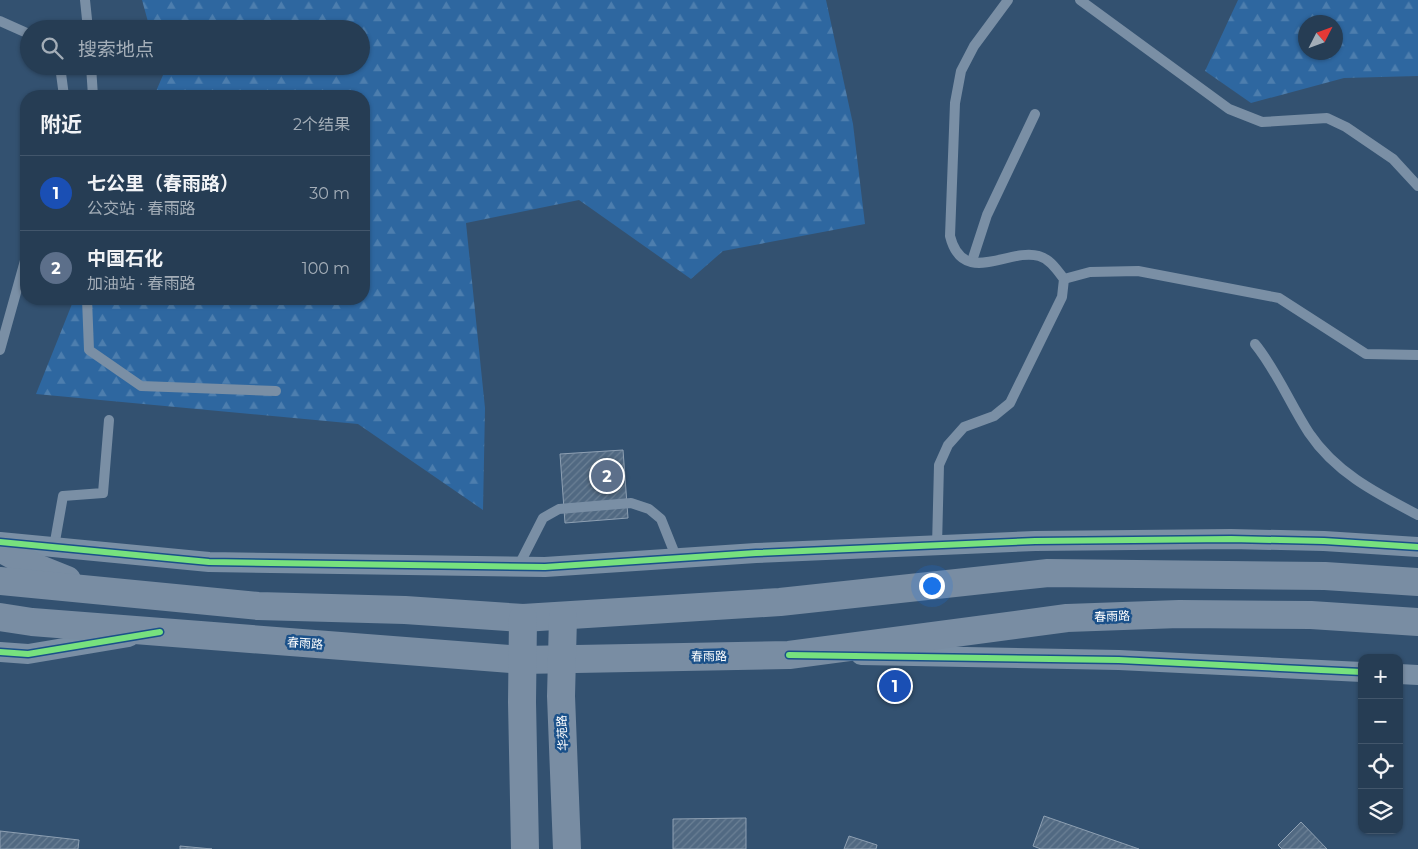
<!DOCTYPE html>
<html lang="zh">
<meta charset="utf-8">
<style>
body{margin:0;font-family:Montserrat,"Noto Sans SC",sans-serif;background:#32485e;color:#f1f3f6}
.controls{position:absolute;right:15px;bottom:15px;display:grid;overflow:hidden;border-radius:10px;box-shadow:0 1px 4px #0004}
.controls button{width:45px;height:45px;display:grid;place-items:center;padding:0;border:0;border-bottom:1px solid #42566b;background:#263d54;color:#f1f3f6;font:25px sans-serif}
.compass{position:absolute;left:1298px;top:15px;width:45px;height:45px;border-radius:50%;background:#263d54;box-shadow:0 1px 4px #0004;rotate:48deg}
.you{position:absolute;left:931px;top:585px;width:18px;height:18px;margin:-12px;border:4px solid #fff;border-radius:50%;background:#1a73e8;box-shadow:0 0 0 8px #1a73e833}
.badge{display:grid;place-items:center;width:32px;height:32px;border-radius:50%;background:#d6ab8b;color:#fff;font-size:16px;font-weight:700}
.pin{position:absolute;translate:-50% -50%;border:2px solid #fff;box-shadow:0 1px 5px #0006}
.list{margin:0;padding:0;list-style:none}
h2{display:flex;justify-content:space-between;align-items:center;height:65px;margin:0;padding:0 20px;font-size:21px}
h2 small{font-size:16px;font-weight:400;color:#a4aeb8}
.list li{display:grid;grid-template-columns:32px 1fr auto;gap:15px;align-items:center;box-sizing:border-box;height:75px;padding:0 20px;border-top:1px solid #42566b}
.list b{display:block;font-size:19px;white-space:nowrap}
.list p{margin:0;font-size:16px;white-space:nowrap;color:#a4aeb8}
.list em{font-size:16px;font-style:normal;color:#a4aeb8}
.icon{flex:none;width:28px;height:28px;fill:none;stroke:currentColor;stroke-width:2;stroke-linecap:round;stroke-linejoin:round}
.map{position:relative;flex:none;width:1418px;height:849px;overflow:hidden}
.search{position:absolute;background:#263d54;box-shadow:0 1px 4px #0004;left:20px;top:20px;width:350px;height:55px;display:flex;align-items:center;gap:12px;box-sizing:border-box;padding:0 18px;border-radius:28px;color:#a4aeb8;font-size:19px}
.panel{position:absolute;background:#263d54;box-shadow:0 1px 4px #0004;left:20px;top:90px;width:350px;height:215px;border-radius:20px}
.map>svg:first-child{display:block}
.forest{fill:url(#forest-firs);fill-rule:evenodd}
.building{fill:url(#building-hatch);stroke:#8ea0b3}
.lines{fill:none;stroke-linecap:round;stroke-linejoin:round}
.service{stroke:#7a8fa5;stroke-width:10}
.minor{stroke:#7a8fa5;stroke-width:20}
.primary{stroke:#798da3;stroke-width:28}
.cycleway-casing{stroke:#1a5089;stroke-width:9}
.cycleway{stroke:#77e17e;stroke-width:6}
.labels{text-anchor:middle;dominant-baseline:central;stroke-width:5;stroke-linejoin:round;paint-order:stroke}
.street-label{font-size:12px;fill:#fff;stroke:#1a5089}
</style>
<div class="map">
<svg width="1418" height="849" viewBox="0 0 1418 849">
<defs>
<pattern id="forest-firs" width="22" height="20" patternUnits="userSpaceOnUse" patternTransform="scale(1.25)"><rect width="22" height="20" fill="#2e67a0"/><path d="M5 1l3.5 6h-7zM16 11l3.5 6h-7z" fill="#4d7eae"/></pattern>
<pattern id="building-hatch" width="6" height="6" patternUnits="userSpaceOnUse" patternTransform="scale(1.25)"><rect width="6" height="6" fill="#516982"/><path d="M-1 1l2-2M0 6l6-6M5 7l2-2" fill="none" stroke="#6b8095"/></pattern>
</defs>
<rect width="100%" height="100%" fill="#335170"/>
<!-- forest -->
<g class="forest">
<path d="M 142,0 L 826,0 L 853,124 L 865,224 L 723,251 L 691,279 L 579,200 L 466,223 L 485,408 L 483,510 L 358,424 L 36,394 L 74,299 L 364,299 L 364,96 L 154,96 L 163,75 L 160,66 L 361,66 L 361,29 L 150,29 Z"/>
<path d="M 1238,0 L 1418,0 L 1418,76 L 1344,78 L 1251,103 L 1205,71 ZM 1306,22 L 1336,22 L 1336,52 L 1306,52 Z"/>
</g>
<!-- building -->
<g class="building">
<path d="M 623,450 L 628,518 L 565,523 L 560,454 Z"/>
<path d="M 1044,816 L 1139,849 L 1041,849 L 1033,846 Z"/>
<path d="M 746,818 L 746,849 L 673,849 L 673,819 Z"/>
<path d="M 1301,822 L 1327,849 L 1282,849 L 1278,845 Z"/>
<path d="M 0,831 L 79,840 L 78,849 L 0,849 Z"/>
<path d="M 849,836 L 877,845 L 876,849 L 844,849 Z"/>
<path d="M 180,846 L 212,849 L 180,849 Z"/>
</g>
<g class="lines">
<!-- service -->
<g class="service">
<path d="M 85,0 L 88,29"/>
<path d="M 1080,0 L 1229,109 L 1262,122 L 1327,118 L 1346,127 L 1393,159 L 1418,186"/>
<path d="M 0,21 L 29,34"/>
<path d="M 60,66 L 64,96"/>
<path d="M 91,66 L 93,96"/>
<path d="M 972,261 L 987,215 L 1035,114"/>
<path d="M 1064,279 L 1090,272 L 1138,271 L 1279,298 L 1366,354 L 1418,355"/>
<path d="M 87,299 L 89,350 L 141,386 L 276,391"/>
<path d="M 1255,344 C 1277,371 1290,404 1309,433 C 1336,473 1376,493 1418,515"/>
<path d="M 0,350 L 26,257"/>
<path d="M 937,546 L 939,465 L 948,445 L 964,427 L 994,416 L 1010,403 L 1062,297 L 1064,279 C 1057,270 1050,259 1039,256 C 1009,247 963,288 950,236 L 955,103 L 961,71 L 974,46 L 1008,0"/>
<path d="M 54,547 L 63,496 L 103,493 L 109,420"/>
<path d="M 518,567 L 543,518 L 559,509 L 631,503 L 649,509 L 661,519 L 677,559"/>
</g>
<!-- minor -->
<g class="minor">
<path d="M 0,542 L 209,562 L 545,567 L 756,553 L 1035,541 L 1231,539 L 1324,541 L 1418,547"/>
<path d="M 0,652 L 28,654 L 129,637"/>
<path d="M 861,655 L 1119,660 L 1362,672"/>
<path d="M 1399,674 L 1418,675"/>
</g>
<!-- primary -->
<g class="primary">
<path d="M 0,548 L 37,568 L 67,580"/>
<path d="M 0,581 L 258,606 L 405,610 L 523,618 L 780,602 L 1048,573 L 1325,576 L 1418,582"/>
<path d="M 0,617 L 32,622 L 522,660 L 789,655 L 1067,618 L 1179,614 L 1311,615 L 1418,622"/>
<path d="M 563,617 L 561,696 L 567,849"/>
<path d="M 523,618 L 522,702 L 525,849"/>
</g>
<!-- cycleway casing -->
<g class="cycleway-casing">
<g id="cycleway">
<path d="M 0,542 L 209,562 L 545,567 L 756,553 L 1035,541 L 1231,539 L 1324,541 L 1418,547"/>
<path d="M 0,652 L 28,654 L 160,632"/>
<path d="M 789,655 L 1119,660 L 1362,672"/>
</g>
</g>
<!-- cycleway -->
<use href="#cycleway" class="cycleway"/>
</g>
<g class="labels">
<!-- street labels -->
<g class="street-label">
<text transform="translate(1112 616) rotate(-2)">春雨路</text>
<text transform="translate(305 643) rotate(4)">春雨路</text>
<text transform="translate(709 656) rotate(-1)">春雨路</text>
<text transform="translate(562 733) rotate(-93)">华苑路</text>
</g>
</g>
</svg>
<div class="controls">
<button>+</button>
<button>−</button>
<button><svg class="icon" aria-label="locate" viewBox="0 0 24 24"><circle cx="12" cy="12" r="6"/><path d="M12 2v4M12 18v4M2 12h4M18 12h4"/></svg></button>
<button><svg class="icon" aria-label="layers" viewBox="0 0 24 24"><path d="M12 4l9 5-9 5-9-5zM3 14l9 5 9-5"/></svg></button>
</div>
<svg class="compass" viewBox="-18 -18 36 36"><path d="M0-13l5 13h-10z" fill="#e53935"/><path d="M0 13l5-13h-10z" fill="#a4aeb8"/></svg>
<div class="you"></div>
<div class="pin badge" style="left:895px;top:686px;background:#1a4fb4">1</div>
<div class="pin badge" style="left:607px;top:476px;background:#5c6f8a">2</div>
<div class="search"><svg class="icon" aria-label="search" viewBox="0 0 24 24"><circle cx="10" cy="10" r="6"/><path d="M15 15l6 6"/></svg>搜索地点</div>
<section class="panel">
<h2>附近<small>2个结果</small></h2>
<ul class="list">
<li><span class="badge" style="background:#1a4fb4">1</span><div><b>七公里（春雨路）</b><p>公交站 · 春雨路</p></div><em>30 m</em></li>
<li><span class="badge" style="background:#5c6f8a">2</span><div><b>中国石化</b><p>加油站 · 春雨路</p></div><em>100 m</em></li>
</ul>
</section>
</div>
